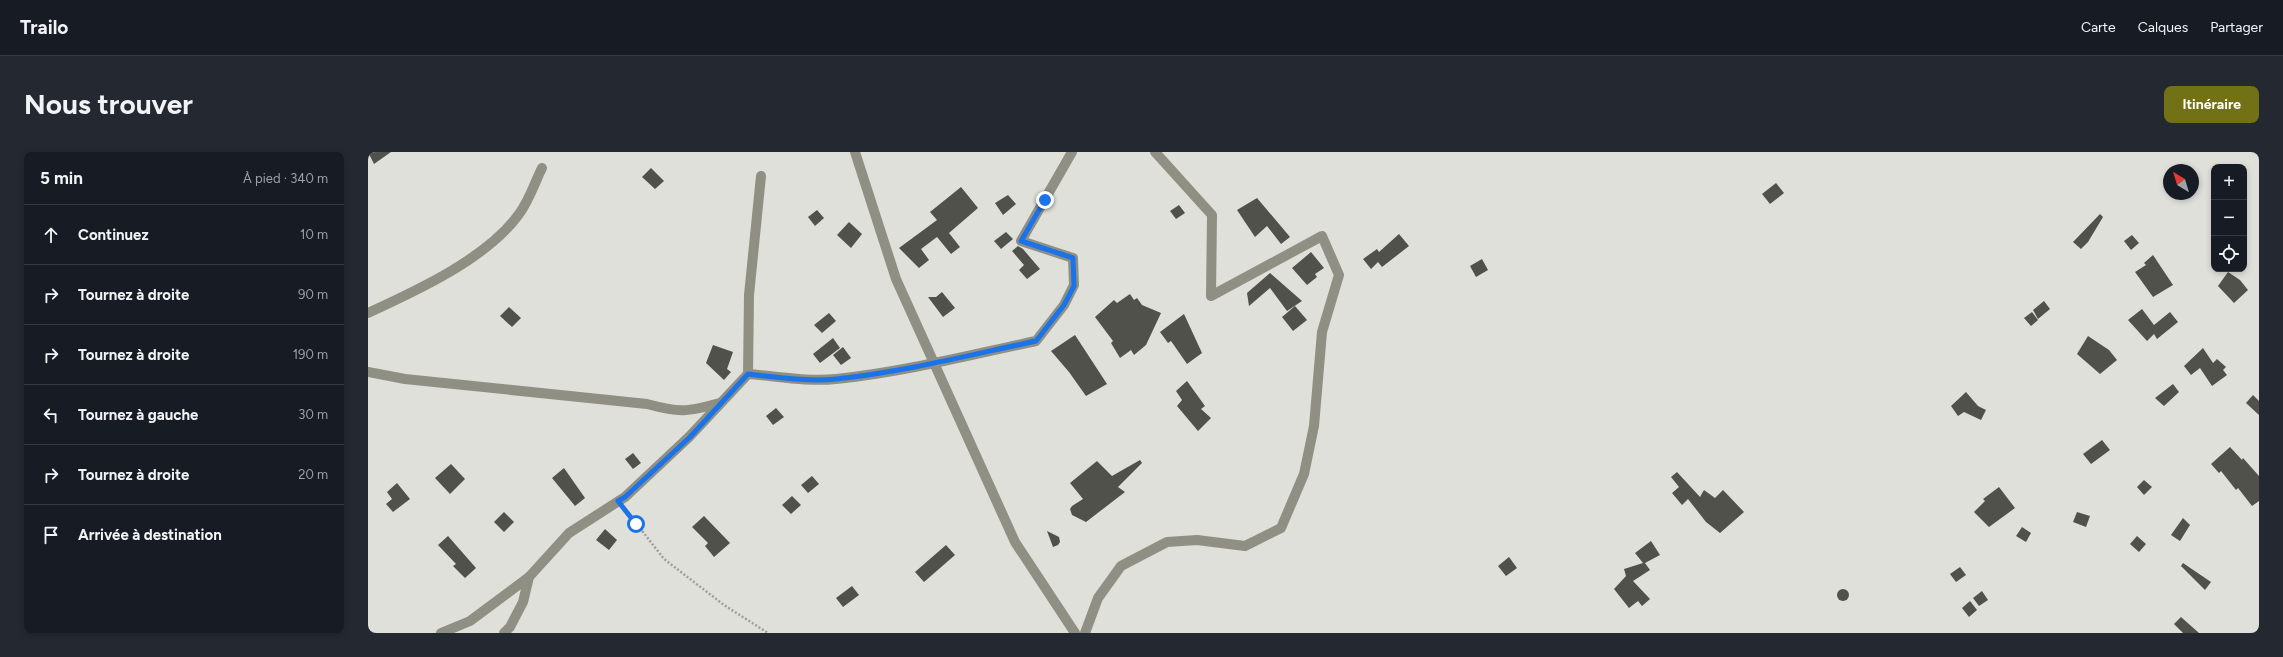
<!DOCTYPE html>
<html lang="fr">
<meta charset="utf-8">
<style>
body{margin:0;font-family:Figtree,sans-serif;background:#242831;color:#f1f3f6}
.controls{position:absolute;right:12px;top:12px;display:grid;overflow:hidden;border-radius:8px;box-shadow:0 2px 6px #0003}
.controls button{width:36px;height:36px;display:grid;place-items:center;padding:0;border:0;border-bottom:1px solid #363941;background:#171b24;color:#f1f3f6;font:20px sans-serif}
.compass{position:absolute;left:1795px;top:12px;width:36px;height:36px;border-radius:50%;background:#171b24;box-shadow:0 2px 6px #0003;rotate:322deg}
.stop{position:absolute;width:12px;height:12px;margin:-9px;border:3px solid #1a73e8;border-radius:50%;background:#fff}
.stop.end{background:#1a73e8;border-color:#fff;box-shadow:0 1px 4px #0008}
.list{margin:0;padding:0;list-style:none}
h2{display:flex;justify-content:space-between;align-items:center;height:52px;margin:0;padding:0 16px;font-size:17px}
h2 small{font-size:13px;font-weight:400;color:#9ea1a6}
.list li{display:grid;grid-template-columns:26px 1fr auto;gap:12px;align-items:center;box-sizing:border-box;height:60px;padding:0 16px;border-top:1px solid #363941}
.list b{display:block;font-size:15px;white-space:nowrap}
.list em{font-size:13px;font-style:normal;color:#9ea1a6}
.icon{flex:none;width:22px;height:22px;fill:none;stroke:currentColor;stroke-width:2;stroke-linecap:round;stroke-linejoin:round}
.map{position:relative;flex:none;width:1891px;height:481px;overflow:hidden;border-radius:8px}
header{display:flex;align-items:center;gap:24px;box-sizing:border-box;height:56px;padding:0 20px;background:#171b24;border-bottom:1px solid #363941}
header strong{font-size:19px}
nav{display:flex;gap:22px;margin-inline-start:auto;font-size:14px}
.intro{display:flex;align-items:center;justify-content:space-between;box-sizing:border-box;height:96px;padding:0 24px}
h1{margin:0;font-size:28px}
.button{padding:10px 18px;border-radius:8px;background:#727115;color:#fff;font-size:14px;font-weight:700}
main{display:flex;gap:24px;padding:0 24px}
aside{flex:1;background:#171b24;border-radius:8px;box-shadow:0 2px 6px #0003}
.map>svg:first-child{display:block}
.building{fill:#51514c}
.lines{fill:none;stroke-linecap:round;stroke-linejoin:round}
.path{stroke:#9e9f9a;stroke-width:2.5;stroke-dasharray:2 2;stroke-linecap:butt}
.minor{stroke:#8f9083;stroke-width:10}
.route{stroke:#1a73e8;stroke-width:5}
</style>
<header>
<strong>Trailo</strong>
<nav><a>Carte</a><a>Calques</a><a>Partager</a></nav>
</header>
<div class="intro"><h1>Nous trouver</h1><a class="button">Itinéraire</a></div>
<main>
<aside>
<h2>5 min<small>À pied · 340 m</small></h2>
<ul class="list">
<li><svg class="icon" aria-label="ahead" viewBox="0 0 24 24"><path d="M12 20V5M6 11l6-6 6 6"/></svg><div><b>Continuez</b></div><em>10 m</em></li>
<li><svg class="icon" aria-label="right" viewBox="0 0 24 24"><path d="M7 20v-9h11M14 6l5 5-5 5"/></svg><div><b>Tournez à droite</b></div><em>90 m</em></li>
<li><svg class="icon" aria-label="right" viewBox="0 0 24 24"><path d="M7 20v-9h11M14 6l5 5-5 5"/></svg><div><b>Tournez à droite</b></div><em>190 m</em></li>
<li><svg class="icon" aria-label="left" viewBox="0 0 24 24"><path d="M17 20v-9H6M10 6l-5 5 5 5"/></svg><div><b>Tournez à gauche</b></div><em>30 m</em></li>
<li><svg class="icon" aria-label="right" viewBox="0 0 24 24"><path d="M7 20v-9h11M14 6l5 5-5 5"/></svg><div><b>Tournez à droite</b></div><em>20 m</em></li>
<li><svg class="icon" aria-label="arrive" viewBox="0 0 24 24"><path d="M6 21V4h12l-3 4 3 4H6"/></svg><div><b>Arrivée à destination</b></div></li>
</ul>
</aside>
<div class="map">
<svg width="1891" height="481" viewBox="0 0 1891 481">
<rect width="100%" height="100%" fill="#dfe0da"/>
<!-- building -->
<g class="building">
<path d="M 0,0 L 23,0 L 6,12 Z"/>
<path d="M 283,16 L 296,29 L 287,37 L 274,25 Z"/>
<path d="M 1408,31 L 1416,41 L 1402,52 L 1394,42 Z"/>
<path d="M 593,35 L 610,56 L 581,81 L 592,95 L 583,102 L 569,85 L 553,97 L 561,108 L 551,116 L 531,96 L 569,68 L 562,60 Z"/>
<path d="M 640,43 L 648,52 L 635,63 L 627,51 Z"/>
<path d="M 889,46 L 922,85 L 913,92 L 899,74 L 887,85 L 869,58 Z"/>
<path d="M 811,53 L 817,61 L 808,67 L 802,59 Z"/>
<path d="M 449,58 L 456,66 L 447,74 L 440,65 Z"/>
<path d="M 1732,62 L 1735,65 L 1720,90 L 1713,97 L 1705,90 Z"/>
<path d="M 481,70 L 494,82 L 483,96 L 469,83 Z"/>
<path d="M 638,80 L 645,87 L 633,97 L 626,89 Z"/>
<path d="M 1031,82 L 1041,94 L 1014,115 L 1010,110 L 1003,117 L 995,107 L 1009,97 L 1011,100 Z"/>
<path d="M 1764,83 L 1771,91 L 1763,98 L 1756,89 Z"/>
<path d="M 650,94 L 655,97 L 672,117 L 659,127 L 651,118 L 656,113 L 644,99 Z"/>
<path d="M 943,100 L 956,116 L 947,122 L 949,125 L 939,133 L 924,116 Z"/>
<path d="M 1785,103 L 1805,133 L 1785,145 L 1767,120 L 1778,113 L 1776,111 Z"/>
<path d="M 1114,107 L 1120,118 L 1108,125 L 1102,114 Z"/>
<path d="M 1860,120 L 1872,128 L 1880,138 L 1866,151 L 1850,134 Z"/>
<path d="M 902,121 L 934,149 L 919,159 L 902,136 L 881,154 L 879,141 Z"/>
<path d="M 574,140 L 587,156 L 575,165 L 560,145 L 568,145 Z"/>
<path d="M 762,142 L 766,148 L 769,146 L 774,153 L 793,161 L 778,193 L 766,203 L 763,198 L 752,206 L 743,191 L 745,189 L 727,165 L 746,148 L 749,151 Z"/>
<path d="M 1676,149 L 1682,157 L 1670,167 L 1665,158 Z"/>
<path d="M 927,154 L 939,168 L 925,179 L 914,165 Z"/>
<path d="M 141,155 L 153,166 L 144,175 L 132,164 Z"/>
<path d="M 1774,157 L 1786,173 L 1802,160 L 1810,170 L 1789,187 L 1786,182 L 1779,189 L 1760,168 Z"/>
<path d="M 1664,160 L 1670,168 L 1663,174 L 1656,166 Z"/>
<path d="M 461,161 L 468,169 L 454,181 L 446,173 Z"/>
<path d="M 816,162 L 834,201 L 819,212 L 803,189 L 800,191 L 792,180 Z"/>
<path d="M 707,183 L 739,232 L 718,244 L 701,220 L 683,199 Z"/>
<path d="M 1720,184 L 1741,198 L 1749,208 L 1732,222 L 1709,202 Z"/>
<path d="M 465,186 L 472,196 L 452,211 L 445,202 Z"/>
<path d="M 345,193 L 365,200 L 359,217 L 363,220 L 356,228 L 338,211 Z"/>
<path d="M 475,195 L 483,206 L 473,213 L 465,203 Z"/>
<path d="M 1835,196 L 1845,211 L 1849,207 L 1858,215 L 1855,218 L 1859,223 L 1844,234 L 1832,216 L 1823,223 L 1816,214 Z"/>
<path d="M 819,229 L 837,254 L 833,257 L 843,266 L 830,279 L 809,254 L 814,248 L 808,239 Z"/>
<path d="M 1805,232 L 1811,240 L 1796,254 L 1787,246 Z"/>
<path d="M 1598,240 L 1610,254 L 1618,258 L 1613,268 L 1596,260 L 1590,264 L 1583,254 Z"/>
<path d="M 1885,243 L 1891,249 L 1891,263 L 1878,251 Z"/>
<path d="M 408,256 L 416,265 L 405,273 L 398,264 Z"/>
<path d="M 1734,288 L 1742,298 L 1723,312 L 1715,302 Z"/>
<path d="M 1862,295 L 1874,308 L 1875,306 L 1891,324 L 1891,349 L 1884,354 L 1870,336 L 1868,338 L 1853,319 L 1851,321 L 1843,312 Z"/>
<path d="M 265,301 L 273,311 L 265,317 L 257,307 Z"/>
<path d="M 772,308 L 774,311 L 750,335 L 757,340 L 718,370 L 704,363 L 702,357 L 704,354 L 715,347 L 702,331 L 729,309 L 744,324 Z"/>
<path d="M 83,312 L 97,327 L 82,342 L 67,326 Z"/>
<path d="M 196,316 L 217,346 L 207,354 L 184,326 Z"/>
<path d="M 1309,320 L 1332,345 L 1336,338 L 1347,346 L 1355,338 L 1376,360 L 1352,381 L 1338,370 L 1320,347 L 1314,353 L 1304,341 L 1311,335 L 1303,325 Z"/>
<path d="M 444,324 L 451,332 L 440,341 L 433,333 Z"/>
<path d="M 1776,328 L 1784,335 L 1776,343 L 1769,335 Z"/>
<path d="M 29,331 L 42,347 L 25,360 L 18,352 L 24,347 L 19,340 Z"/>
<path d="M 1631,335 L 1647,356 L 1621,375 L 1606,360 L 1617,349 L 1615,347 Z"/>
<path d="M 424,344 L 433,353 L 423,362 L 414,353 Z"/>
<path d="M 136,360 L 146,370 L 136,380 L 126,370 Z"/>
<path d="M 1709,360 L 1722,364 L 1718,375 L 1705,370 Z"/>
<path d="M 336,364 L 362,391 L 346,405 L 337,394 L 340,391 L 324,375 Z"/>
<path d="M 1815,366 L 1822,373 L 1812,389 L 1803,383 Z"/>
<path d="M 1654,375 L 1663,381 L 1658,390 L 1648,384 Z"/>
<path d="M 237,377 L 249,388 L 241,398 L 228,388 Z"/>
<path d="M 679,379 L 691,385 L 692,390 L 690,393 L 685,395 Z"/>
<path d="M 80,384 L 108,416 L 97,426 L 85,414 L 88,412 L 70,393 Z"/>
<path d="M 1769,384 L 1778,392 L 1771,400 L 1762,392 Z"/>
<path d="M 1283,389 L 1292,403 L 1277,411 L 1282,418 L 1265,429 L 1282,447 L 1274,454 L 1270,449 L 1261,456 L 1246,437 L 1258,424 L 1256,417 L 1275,411 L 1267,401 Z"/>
<path d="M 578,393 L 587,403 L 556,430 L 547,420 Z"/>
<path d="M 1141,405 L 1149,416 L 1138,424 L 1130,414 Z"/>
<path d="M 1815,411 L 1843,430 L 1837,438 L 1813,414 Z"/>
<path d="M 1592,415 L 1598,423 L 1588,430 L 1582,422 Z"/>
<path d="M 484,434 L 491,443 L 475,455 L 468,446 Z"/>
<circle cx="1475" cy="443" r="6"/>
<path d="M 1614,439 L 1620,448 L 1611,454 L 1605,446 Z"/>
<path d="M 1602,449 L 1609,458 L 1601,465 L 1594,456 Z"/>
<path d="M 1813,465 L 1831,481 L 1815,481 L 1806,472 Z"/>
</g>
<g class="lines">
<!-- path -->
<path class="path" d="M 257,357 L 296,407 L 356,453 L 400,481"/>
<!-- minor -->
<g class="minor">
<path d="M 487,0 L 528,127 L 647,390 L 707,481"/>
<path d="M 0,161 C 48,139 120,106 151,62 C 161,49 167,30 174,16"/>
<path d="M 0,220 L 37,227 L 279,252 C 312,261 319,260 352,251"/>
<path d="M 380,222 C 408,224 439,230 468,227 C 535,220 602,203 668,189 L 696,153 L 706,133 L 705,106 L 653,89 L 704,0"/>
<path d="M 73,481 L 102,469 L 161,425"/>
<path d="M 136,481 L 142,475 L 155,450 L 161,425 L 201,381 L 257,345 L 321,285 L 380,222 L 381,143 L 393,24"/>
<path d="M 717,481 L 730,446 L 753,414 L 799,390 L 829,388 L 877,394 L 913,376 L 936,322 L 946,274 L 954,180 L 971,123 L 954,84 L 843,144 L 844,63 L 787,0"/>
</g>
</g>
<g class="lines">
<!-- route -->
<path class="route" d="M 268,372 L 250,349 L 257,345 L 322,285 L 380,222 C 408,225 439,230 468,227 C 535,220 602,203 668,189 L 696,153 L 706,134 L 705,106 L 653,89 L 677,48"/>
</g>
</svg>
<div class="controls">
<button>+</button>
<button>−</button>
<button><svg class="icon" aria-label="locate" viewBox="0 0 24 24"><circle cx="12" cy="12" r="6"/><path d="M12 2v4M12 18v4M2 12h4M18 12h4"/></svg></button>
</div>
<svg class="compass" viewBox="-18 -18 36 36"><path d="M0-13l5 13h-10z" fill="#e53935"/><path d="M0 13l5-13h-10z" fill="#9ea1a6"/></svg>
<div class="stop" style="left:268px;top:372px"></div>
<div class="stop end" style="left:677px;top:48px"></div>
</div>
</main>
